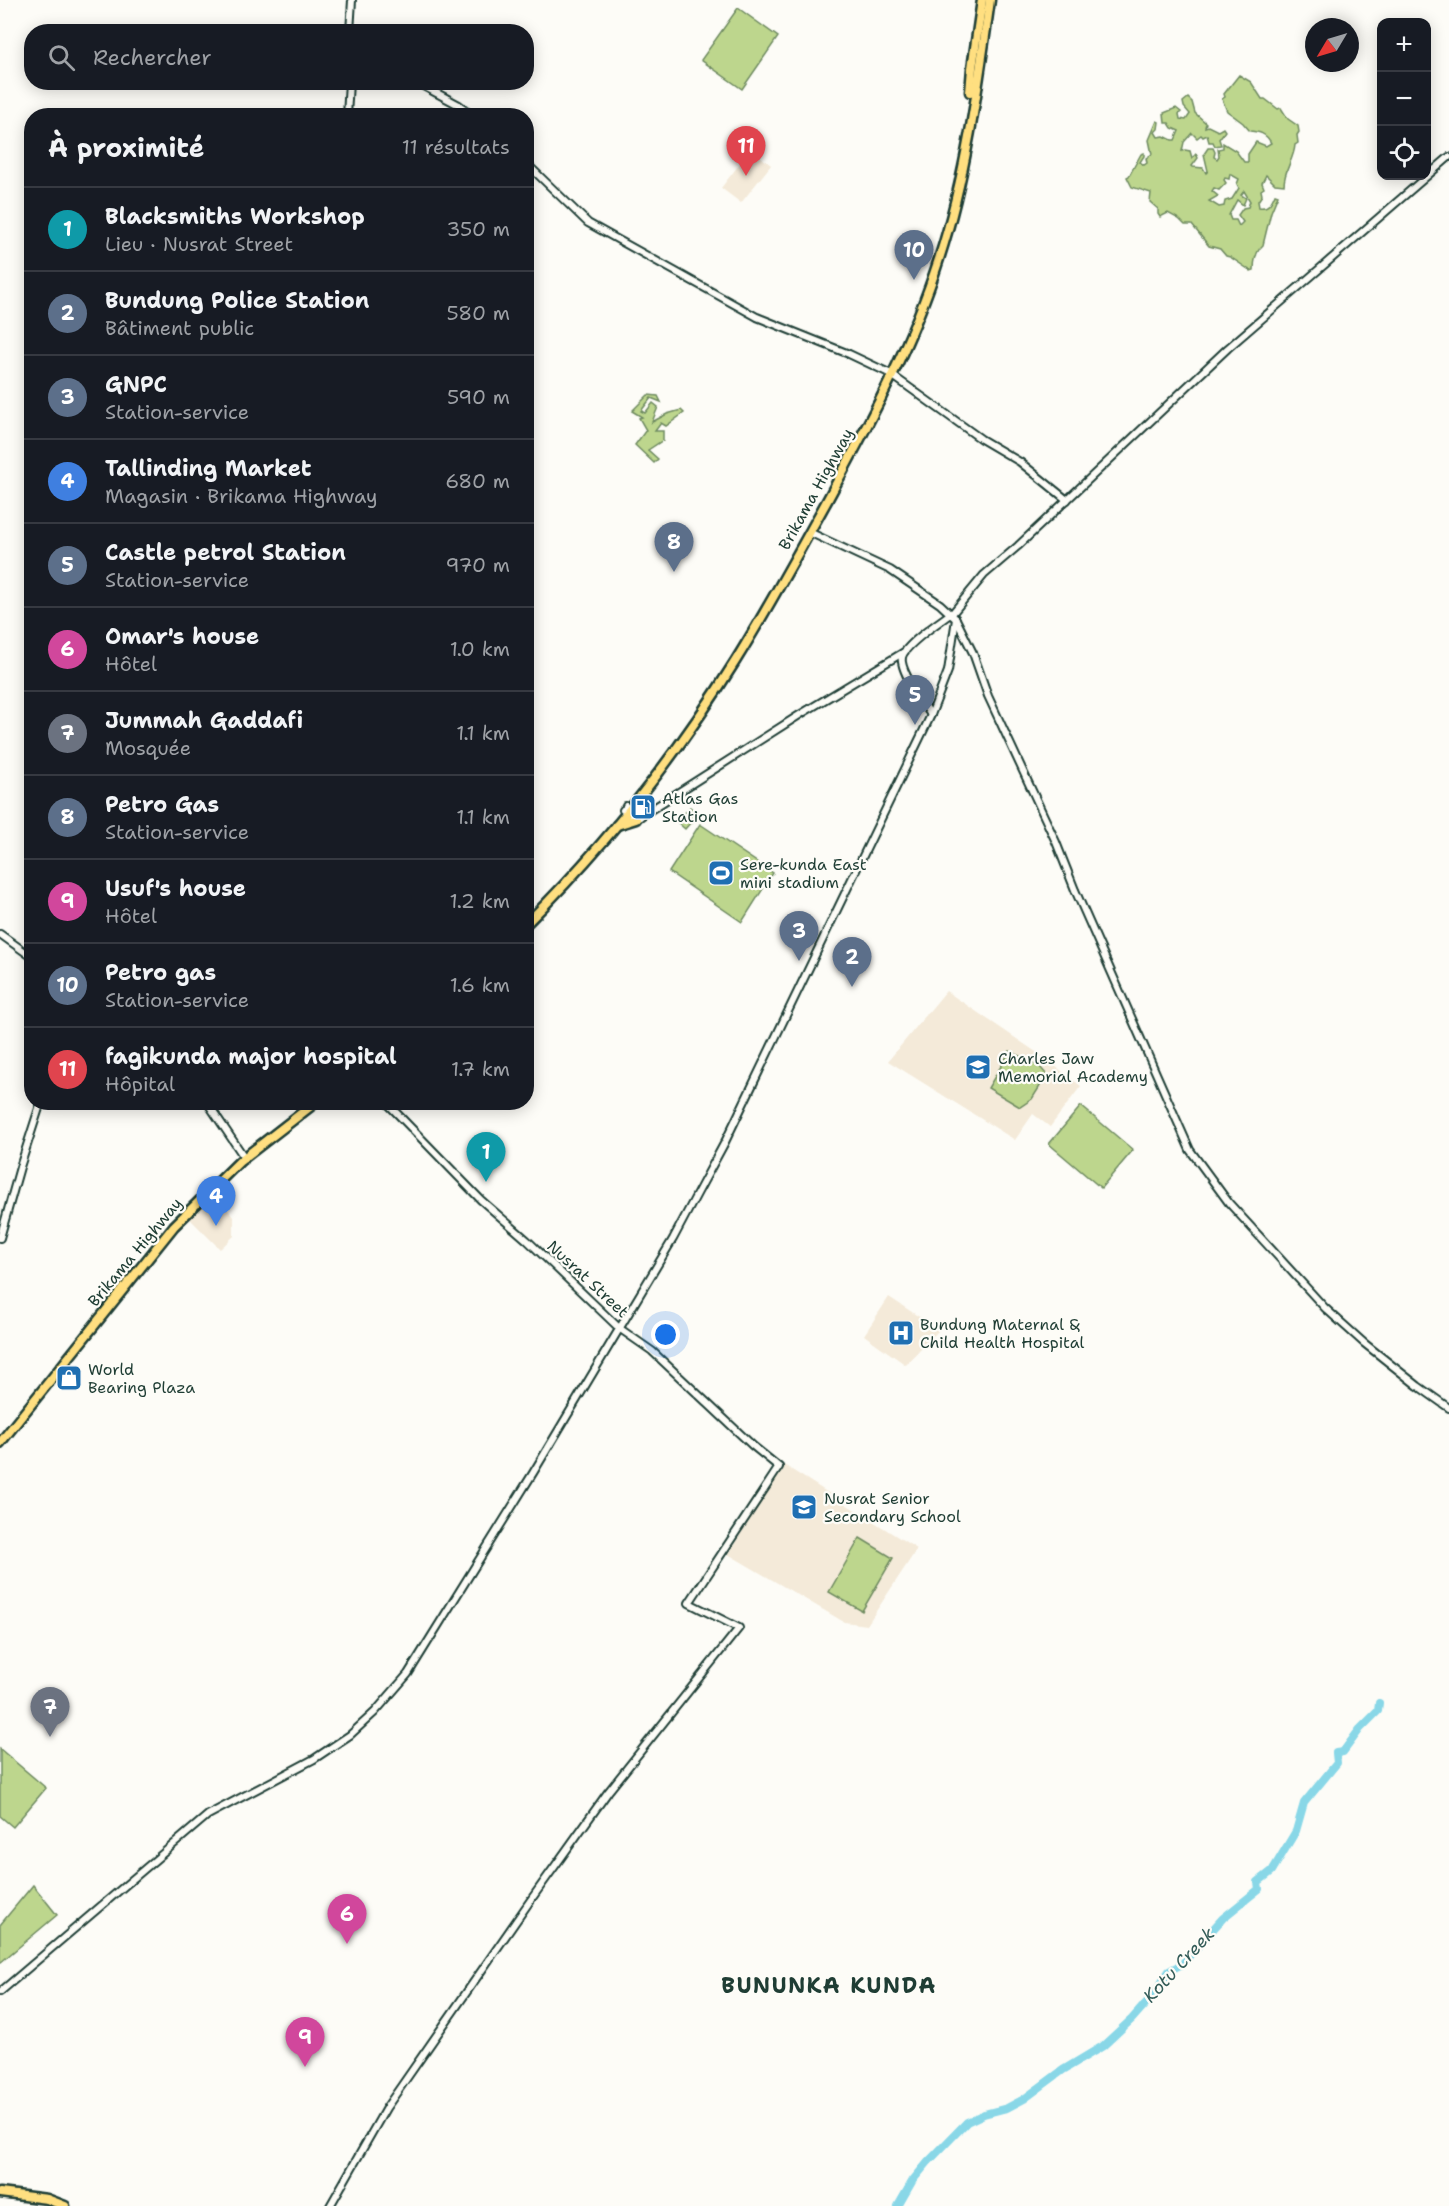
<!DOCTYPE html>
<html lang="fr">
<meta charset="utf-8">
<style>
body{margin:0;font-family:"Shantell Sans",sans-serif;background:#242831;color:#f1f3f6}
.controls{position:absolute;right:18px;top:18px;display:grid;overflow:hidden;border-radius:12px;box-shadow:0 3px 15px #0003}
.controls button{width:54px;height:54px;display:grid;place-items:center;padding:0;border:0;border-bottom:2px solid #363941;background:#171b24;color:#f1f3f6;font:30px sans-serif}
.compass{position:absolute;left:1305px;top:18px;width:54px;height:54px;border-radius:50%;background:#171b24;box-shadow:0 3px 15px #0003;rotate:232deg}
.you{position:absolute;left:666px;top:1335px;width:21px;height:21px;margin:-15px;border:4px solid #fff;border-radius:50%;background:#1a73e8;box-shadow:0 0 0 9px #1a73e833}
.badge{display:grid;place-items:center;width:39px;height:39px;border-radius:50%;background:#0f766e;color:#fff;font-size:20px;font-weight:700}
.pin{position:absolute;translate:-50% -50px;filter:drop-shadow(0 2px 3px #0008)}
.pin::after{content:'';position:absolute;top:32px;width:21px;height:18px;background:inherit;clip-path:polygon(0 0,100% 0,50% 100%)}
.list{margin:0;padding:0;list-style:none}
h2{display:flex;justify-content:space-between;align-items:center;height:78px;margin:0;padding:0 24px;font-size:26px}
h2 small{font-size:20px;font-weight:400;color:#9ea1a6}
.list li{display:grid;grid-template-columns:39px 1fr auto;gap:18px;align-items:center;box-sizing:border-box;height:84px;padding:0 24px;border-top:2px solid #363941}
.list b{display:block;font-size:22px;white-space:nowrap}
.list p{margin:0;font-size:20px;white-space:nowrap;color:#9ea1a6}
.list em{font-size:20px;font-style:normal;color:#9ea1a6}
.icon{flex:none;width:33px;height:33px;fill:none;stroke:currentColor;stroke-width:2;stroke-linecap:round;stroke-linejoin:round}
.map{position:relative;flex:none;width:1449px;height:2206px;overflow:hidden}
.search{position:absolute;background:#171b24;box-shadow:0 3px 15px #0003;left:24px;top:24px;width:510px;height:66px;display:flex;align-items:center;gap:15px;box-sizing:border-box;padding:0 21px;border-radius:24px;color:#9ea1a6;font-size:22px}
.panel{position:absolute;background:#171b24;box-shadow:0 3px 15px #0003;left:24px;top:108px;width:510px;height:1002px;border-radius:24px}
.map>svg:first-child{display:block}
.built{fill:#f4ead9}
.green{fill:#bdd68d;stroke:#6e8a60;stroke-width:1.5;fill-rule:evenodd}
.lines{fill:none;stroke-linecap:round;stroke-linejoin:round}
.river{stroke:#89d7e7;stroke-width:8}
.tertiary-casing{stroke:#1f3d34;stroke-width:10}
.primary-casing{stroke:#1f3d34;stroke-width:13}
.trunk-casing{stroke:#1f3d34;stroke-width:13}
.tertiary{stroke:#fdfcf7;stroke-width:6}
.primary{stroke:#ffdf80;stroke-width:8}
.trunk{stroke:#ffdf80;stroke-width:8}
.labels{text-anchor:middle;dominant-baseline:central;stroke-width:4.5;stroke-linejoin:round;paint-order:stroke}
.street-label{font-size:16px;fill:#1f3d34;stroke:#fdfcf7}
.poi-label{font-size:16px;fill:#1f3d34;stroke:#fdfcf7;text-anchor:start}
.water-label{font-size:18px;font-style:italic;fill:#345c58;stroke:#fdfcf7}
.district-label{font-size:22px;font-weight:bold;letter-spacing:1.5px;fill:#1f3d34;stroke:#fdfcf7}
</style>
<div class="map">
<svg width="1449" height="2206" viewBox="0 0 1449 2206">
<rect width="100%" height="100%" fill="#fdfcf7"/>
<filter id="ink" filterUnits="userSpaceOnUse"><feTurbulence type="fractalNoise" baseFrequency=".0167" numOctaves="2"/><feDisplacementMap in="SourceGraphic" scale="12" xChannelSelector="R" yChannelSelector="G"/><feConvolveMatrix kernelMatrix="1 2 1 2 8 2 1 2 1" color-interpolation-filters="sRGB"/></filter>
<g filter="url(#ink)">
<!-- built -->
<g class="built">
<path d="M 751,149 L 771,165 L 741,203 L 721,188 Z"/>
<path d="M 946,991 L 1042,1056 L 1081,1086 L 1050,1127 L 1033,1114 L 1015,1140 L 888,1061 Z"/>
<path d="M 213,1192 L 234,1217 L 234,1236 L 220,1249 L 188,1217 Z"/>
<path d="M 889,1297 L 939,1330 L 906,1365 L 864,1335 Z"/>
<path d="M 784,1465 L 917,1549 L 867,1625 L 844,1622 L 728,1554 Z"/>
</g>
<!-- green -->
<g class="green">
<path d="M 738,8 L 778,37 L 742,89 L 701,60 Z"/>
<path d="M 1239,75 L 1251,82 L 1262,99 L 1265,99 L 1278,109 L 1281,108 L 1288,119 L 1298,126 L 1299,132 L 1297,135 L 1298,143 L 1295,145 C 1294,159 1284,170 1284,185 L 1275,184 L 1266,175 L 1262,183 L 1264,188 L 1261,190 L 1262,195 L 1258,201 L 1259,207 C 1269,209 1272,201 1275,194 L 1278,195 L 1271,212 L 1263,245 C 1256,251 1254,262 1254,270 L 1251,271 L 1230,257 L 1226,256 L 1220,249 L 1209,246 L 1192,225 L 1185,225 L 1179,219 L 1168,213 L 1160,217 L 1158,214 L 1158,209 L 1150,202 L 1151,193 L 1132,187 L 1127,177 L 1129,176 L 1141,154 L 1144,153 L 1144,156 L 1140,162 L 1144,165 L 1147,163 L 1146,158 L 1152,154 L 1149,140 L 1157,121 L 1159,122 L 1158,129 L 1155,132 L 1158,137 L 1164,136 L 1172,140 L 1175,140 L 1179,131 L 1172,128 L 1169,123 L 1165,123 L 1164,113 L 1176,108 L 1181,112 L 1179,114 L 1180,119 L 1186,120 L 1190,114 L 1184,107 L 1183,102 L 1188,98 L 1192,102 L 1195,113 L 1206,123 L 1205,127 L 1208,126 L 1218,131 L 1223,128 L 1225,131 L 1219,139 L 1221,145 L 1215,146 L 1213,142 L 1209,142 L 1207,135 L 1203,137 L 1201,135 L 1197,138 L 1192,133 L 1184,142 L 1182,151 L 1185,150 L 1190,151 L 1192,158 L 1196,154 L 1198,158 L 1192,166 L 1193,167 L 1203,168 L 1206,173 L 1208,171 L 1204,154 L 1208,148 L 1213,148 L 1215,152 L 1214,157 L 1217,159 L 1219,156 L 1218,149 L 1223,148 L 1223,143 L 1236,151 L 1244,162 L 1248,162 L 1248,154 L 1256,142 L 1266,146 L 1271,143 C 1266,133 1259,132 1250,131 L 1243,123 L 1227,111 L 1222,99 L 1225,97 L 1224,94 ZM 1230,174 L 1239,179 L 1237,184 L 1239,188 L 1232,199 L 1225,201 L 1224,206 L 1219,207 L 1209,201 L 1218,196 L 1212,191 L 1214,188 L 1219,190 L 1226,183 L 1224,180 L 1225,178 L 1229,179 ZM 1244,191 L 1250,201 L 1248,207 L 1243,208 L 1238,215 L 1243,222 L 1239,226 L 1236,220 L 1231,220 L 1229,215 L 1237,200 L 1243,205 L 1246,198 L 1241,195 Z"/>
<path d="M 648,395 L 658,396 L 661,402 L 651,398 L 641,411 L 645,413 L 653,403 L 658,407 L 652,422 L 667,414 L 681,410 L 684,413 L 666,426 L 661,423 L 655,431 L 663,431 L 663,440 L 648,450 L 658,459 L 654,463 L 635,445 L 646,430 L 639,418 L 642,417 L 632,411 Z"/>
<path d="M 690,807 L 698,814 L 685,829 L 677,822 Z"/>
<path d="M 700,824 L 773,873 L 742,922 L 669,872 Z"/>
<path d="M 1010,1051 L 1040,1067 L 1047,1075 L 1032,1099 L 1020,1107 L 988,1088 Z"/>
<path d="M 1081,1106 L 1133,1150 L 1101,1188 L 1049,1144 Z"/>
<path d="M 860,1538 L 893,1558 L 862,1611 L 829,1592 Z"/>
<path d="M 0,1749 L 46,1788 L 13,1827 L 0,1816 Z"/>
<path d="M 33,1885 L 57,1915 L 0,1963 L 0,1925 Z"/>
</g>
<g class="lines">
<!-- river -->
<path class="river" d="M 898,2206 L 913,2180 L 928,2162 L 967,2122 L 984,2114 L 1007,2108 L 1024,2099 L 1063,2070 L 1103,2046 L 1132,2019 L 1155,1993 L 1169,1971 L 1182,1964 L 1223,1918 L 1259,1889 L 1258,1882 L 1272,1871 L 1296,1831 L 1304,1803 L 1337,1763 L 1336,1753 L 1343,1752 L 1360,1729 L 1378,1711 L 1379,1703"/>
<!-- tertiary casing -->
<g class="tertiary-casing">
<g id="tertiary">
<path d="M 350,32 L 352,0"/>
<path d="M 416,82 L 459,105 L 474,116"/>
<path d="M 347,116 L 349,82"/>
<path d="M 526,163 L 588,223 L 757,317 L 849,354 L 889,373 L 981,439 L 1020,462 L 1067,500"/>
<path d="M 809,532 L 890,570 L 940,604 L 956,619 L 973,653 L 988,696 L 1056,842 L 1075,890 L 1190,1150 L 1229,1203 L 1325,1308 L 1364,1343 L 1418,1386 L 1449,1408"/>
<path d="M 951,615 L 984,575 L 1018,546 L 1228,348 L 1449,157"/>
<path d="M 931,715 C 923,703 899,670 902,657 C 905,645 939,622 950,614"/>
<path d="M 626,806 L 640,817"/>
<path d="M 623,810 L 634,818 L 638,818 L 801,714 L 904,652"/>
<path d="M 0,934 L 32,957"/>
<path d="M 207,1102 L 242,1154"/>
<path d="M 0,1238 L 20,1167 L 41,1102"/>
<path d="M 0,1992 L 208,1815 L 314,1759 L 350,1735 L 375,1712 L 408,1674 L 533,1473 L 673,1239 L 698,1192 L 725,1142 L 931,715 L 948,671 L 956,619"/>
<path d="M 330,2206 L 386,2108 L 530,1901 L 608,1792 L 739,1628 L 689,1603 L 779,1467 L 753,1446 L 652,1351 L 619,1328 L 527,1240 L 481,1200 L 386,1102"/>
</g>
</g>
<!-- primary casing -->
<g class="primary-casing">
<path id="primary" d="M 0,2193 L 47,2199 L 65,2206"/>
</g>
<!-- trunk casing -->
<g class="trunk-casing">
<g id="trunk">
<path d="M 970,92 L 972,68 L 982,0"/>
<path d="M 617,825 L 636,819"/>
<path d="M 526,924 C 606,845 677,755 736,660 C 769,607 798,553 828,499 C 870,421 912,344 939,259 C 966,176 978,87 990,0"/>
<path d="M 0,1443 L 174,1226 L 240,1161 L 316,1102"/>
</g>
</g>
<!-- tertiary -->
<use href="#tertiary" class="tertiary"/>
<!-- primary -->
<use href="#primary" class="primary"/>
<!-- trunk -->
<use href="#trunk" class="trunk"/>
</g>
</g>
<!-- icons -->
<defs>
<g id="fuel-square" transform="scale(1.35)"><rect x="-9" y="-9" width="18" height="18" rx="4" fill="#1f6fb2" stroke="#fdfcf7"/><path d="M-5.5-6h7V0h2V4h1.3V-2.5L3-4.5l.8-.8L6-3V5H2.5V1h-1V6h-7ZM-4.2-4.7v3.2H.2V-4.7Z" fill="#fff"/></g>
<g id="stadium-square" transform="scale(1.35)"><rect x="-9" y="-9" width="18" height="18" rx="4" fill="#1f6fb2" stroke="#fdfcf7"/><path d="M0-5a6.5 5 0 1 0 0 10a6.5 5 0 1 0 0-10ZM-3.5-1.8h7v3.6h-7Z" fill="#fff"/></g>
<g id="school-square" transform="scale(1.35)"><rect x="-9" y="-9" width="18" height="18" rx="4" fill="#1f6fb2" stroke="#fdfcf7"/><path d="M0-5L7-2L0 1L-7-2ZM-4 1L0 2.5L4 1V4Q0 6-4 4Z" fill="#fff"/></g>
<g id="hospital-square" transform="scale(1.35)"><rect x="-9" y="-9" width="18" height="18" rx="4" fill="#1f6fb2" stroke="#fdfcf7"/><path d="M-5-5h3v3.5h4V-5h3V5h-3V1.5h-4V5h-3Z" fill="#fff"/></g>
<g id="shop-square" transform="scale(1.35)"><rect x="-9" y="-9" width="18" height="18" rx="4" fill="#1f6fb2" stroke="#fdfcf7"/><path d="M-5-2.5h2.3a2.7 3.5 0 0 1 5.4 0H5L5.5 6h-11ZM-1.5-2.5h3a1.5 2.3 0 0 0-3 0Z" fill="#fff"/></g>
</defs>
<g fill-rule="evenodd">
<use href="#fuel-square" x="643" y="807"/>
<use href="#stadium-square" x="721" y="873"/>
<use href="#school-square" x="978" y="1067"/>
<use href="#hospital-square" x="901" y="1333"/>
<use href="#shop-square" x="69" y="1378"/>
<use href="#school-square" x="804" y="1507"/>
</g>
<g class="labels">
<!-- street labels -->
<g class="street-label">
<text transform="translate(816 489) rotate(-61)">Brikama Highway</text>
<text transform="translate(135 1252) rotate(-50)">Brikama Highway</text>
<text transform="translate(588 1279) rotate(43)">Nusrat Street</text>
</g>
<!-- poi labels -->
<g class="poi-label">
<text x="662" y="798">Atlas Gas<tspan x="662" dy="18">Station</tspan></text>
<text x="740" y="864">Sere-kunda East<tspan x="740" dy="18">mini stadium</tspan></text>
<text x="998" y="1058">Charles Jaw<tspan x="998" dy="18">Memorial Academy</tspan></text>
<text x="920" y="1324">Bundung Maternal &amp;<tspan x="920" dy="18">Child Health Hospital</tspan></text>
<text x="88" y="1369">World<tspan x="88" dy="18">Bearing Plaza</tspan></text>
<text x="824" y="1498">Nusrat Senior<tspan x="824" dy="18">Secondary School</tspan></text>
</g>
<!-- water labels -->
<g class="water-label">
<text transform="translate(1179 1965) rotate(-47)">Kotu Creek</text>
</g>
<!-- district labels -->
<g class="district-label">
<text x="829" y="1985">BUNUNKA KUNDA</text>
</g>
</g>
</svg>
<div class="controls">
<button>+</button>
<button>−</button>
<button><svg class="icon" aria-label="locate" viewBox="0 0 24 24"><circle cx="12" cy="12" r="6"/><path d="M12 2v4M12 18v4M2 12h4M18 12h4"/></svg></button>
</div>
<svg class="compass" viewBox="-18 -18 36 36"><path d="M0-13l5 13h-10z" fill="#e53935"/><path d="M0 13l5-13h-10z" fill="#9ea1a6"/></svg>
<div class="you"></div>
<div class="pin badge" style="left:486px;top:1182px;background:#0f9aa8">1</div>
<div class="pin badge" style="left:852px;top:987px;background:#5c6f8a">2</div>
<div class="pin badge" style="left:799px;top:961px;background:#5c6f8a">3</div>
<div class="pin badge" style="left:216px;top:1226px;background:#3f7fe0">4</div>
<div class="pin badge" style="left:915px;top:725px;background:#5c6f8a">5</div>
<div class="pin badge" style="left:347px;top:1944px;background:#d1479c">6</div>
<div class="pin badge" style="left:50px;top:1737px;background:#6b7280">7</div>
<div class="pin badge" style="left:674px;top:572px;background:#5c6f8a">8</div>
<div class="pin badge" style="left:305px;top:2067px;background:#d1479c">9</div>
<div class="pin badge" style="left:914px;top:280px;background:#5c6f8a">10</div>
<div class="pin badge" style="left:746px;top:176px;background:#e0444e">11</div>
<div class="search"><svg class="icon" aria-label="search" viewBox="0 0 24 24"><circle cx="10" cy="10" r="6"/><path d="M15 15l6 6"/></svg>Rechercher</div>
<section class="panel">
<h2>À proximité<small>11 résultats</small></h2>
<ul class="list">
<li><span class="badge" style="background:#0f9aa8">1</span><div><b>Blacksmiths Workshop</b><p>Lieu · Nusrat Street</p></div><em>350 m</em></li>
<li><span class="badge" style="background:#5c6f8a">2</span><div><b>Bundung Police Station</b><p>Bâtiment public</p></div><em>580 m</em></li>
<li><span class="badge" style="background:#5c6f8a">3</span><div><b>GNPC</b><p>Station-service</p></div><em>590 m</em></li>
<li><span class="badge" style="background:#3f7fe0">4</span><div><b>Tallinding Market</b><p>Magasin · Brikama Highway</p></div><em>680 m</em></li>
<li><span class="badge" style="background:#5c6f8a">5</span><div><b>Castle petrol Station</b><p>Station-service</p></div><em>970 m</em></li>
<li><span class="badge" style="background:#d1479c">6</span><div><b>Omar's house</b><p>Hôtel</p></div><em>1.0 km</em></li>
<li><span class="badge" style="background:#6b7280">7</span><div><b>Jummah Gaddafi</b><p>Mosquée</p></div><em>1.1 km</em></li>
<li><span class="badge" style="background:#5c6f8a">8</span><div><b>Petro Gas</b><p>Station-service</p></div><em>1.1 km</em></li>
<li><span class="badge" style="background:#d1479c">9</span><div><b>Usuf's house</b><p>Hôtel</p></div><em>1.2 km</em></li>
<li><span class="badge" style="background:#5c6f8a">10</span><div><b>Petro gas</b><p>Station-service</p></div><em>1.6 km</em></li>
<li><span class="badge" style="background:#e0444e">11</span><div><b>fagikunda major hospital</b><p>Hôpital</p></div><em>1.7 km</em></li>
</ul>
</section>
</div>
